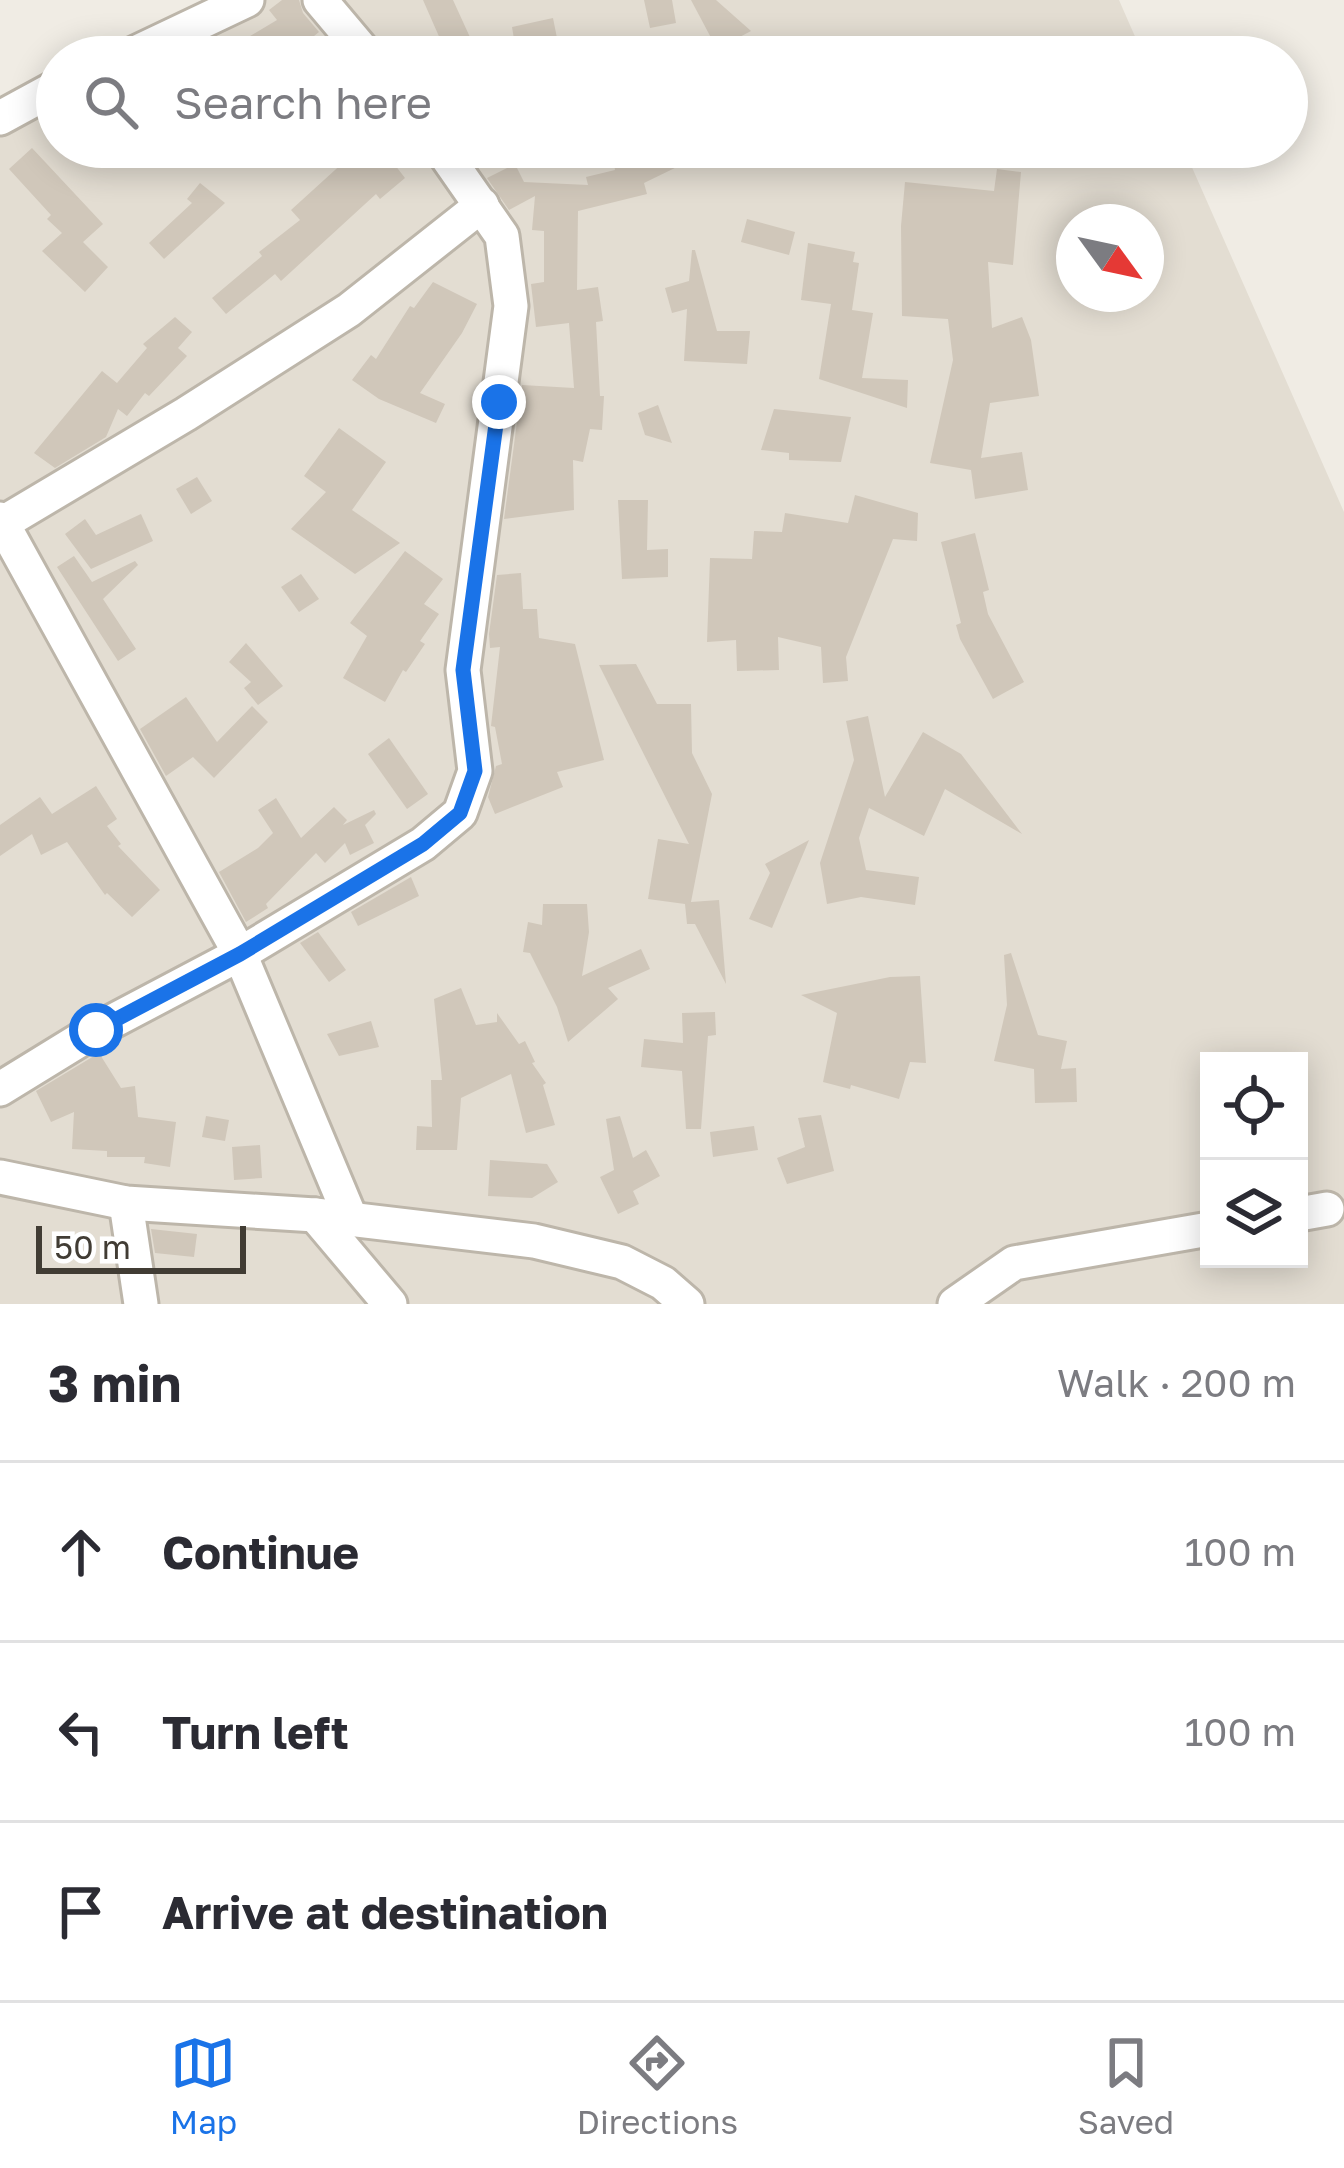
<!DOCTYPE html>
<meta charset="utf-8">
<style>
body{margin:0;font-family:"Golos Text",sans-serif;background:#f7f7f7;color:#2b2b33}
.controls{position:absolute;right:36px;bottom:36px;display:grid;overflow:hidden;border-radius:0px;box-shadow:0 6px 30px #0003}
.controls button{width:108px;height:108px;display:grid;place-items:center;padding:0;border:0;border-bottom:3px solid #e1e1e2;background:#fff;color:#2b2b33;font:60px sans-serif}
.compass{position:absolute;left:1056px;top:204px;width:108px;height:108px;border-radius:50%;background:#fff;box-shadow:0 6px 30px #0003;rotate:123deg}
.scale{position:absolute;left:36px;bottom:30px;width:210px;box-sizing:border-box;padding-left:12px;border:6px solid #413c34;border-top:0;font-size:33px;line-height:42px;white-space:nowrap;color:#413c34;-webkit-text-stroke:9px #fff;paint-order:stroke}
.stop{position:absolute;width:36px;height:36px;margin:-27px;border:9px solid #1a73e8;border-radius:50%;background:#fff}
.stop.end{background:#1a73e8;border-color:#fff;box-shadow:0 3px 12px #0008}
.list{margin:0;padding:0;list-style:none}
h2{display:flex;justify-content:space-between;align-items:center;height:156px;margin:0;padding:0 48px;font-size:51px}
h2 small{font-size:39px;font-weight:400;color:#7c7c81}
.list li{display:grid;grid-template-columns:78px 1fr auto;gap:36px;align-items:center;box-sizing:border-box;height:180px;padding:0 48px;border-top:3px solid #e1e1e2}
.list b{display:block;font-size:45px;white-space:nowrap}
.list em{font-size:39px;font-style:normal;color:#7c7c81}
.icon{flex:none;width:66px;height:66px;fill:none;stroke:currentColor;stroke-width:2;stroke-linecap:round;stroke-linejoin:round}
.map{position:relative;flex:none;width:1344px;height:1304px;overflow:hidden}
.search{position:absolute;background:#fff;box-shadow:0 6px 30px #0003;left:36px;right:36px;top:36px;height:132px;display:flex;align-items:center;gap:30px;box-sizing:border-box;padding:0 42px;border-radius:66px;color:#7c7c81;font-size:45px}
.sheet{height:696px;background:#fff}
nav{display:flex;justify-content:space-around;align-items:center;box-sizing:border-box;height:168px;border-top:3px solid #e1e1e2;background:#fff;font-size:33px;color:#7c7c81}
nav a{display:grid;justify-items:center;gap:6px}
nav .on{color:#1a73e8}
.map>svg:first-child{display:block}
.residential{fill:#e3ddd2;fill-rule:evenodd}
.building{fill:#d0c7ba}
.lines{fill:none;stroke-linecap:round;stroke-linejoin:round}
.minor-casing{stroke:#bdb6aa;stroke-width:39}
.minor{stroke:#fff;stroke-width:33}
.route{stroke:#1a73e8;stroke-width:15}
</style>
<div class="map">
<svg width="1344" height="1304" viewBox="0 0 1344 1304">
<rect width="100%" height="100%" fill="#f0ece4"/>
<!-- residential -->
<g class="residential">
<path d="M 263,0 L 1119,0 L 1144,57 L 151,57 Z"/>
<path d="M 57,105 L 57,147 L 1183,147 L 1344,512 L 1344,1304 L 0,1304 L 0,134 ZM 1074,222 L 1146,222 L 1146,294 L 1074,294 ZM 1209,1061 L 1299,1061 L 1299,1259 L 1209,1259 Z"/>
</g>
<!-- building -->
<g class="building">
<path d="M 282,0 L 299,0 L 303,13 L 319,32 L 288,57 L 215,57 L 277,20 L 269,10 Z"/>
<path d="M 423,0 L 453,0 L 479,57 L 448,57 Z"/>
<path d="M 644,0 L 672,0 L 676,23 L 650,28 Z"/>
<path d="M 691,0 L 716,0 L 751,31 L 717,49 Z"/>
<path d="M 553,18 L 559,48 L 517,57 L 512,27 Z"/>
<path d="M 335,147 L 381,147 L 405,178 L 380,199 L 376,194 L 281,281 L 275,274 L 226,314 L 212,298 L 262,256 L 259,252 L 300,220 L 291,210 L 346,160 Z"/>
<path d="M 611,147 L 718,147 L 644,183 L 647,194 L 578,211 L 577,290 L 598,287 L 603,321 L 596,322 L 600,396 L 604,396 L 602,430 L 590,429 L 583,462 L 573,460 L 574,510 L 504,519 L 522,385 L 574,388 L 569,323 L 536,327 L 531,284 L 544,282 L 544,231 L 532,230 L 535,196 L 509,210 L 487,178 L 515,164 L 524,182 L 588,185 L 586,177 L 615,170 Z"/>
<path d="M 32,148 L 103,224 L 83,242 L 108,267 L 85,292 L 42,251 L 62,233 L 47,219 L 51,215 L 9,169 Z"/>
<path d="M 997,169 L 1021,172 L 1013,265 L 988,262 L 992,328 L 1022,317 L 1031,340 L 1039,396 L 990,403 L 981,458 L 1022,452 L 1028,490 L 975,499 L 971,470 L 930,463 L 953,360 L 948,319 L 902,316 L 901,226 L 905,182 L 994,191 Z"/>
<path d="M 200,183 L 225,203 L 164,259 L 149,243 L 192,203 L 187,199 Z"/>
<path d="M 747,219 L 795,232 L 789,255 L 741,242 Z"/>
<path d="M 808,243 L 855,252 L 853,262 L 859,263 L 852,310 L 873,313 L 862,378 L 908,380 L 907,408 L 819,379 L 831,304 L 801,300 Z"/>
<path d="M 692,250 L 695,250 L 717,331 L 750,331 L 747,364 L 684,361 L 687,309 L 672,313 L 665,288 L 689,281 Z"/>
<path d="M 433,282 L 477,304 L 462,333 L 420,393 L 445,404 L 436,423 L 379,399 L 352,380 L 371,355 L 376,359 L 410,306 L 414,308 Z"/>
<path d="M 175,317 L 192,332 L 178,348 L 187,356 L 149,396 L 145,393 L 127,416 L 118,409 L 106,437 L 55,468 L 34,453 L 102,371 L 117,383 L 147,348 L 143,344 Z"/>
<path d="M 658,405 L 672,443 L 645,435 L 638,413 Z"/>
<path d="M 774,409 L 851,417 L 841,462 L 789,460 L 789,453 L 761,450 Z"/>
<path d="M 339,428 L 386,462 L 352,510 L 400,543 L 355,574 L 291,529 L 326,492 L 304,476 Z"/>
<path d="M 197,477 L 212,501 L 191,514 L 176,489 Z"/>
<path d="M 855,495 L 918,513 L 917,541 L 893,539 L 846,657 L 848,681 L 823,683 L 821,647 L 778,637 L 779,670 L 737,671 L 736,640 L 707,642 L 710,558 L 752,559 L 754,531 L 782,532 L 785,513 L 848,523 Z"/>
<path d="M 618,500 L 648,500 L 647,550 L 668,549 L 668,577 L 622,579 Z"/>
<path d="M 141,514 L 153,541 L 91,569 L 65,534 L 85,519 L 96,535 Z"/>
<path d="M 975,533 L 989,590 L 983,592 L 988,614 L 1024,682 L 993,699 L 960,639 L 956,625 L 961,623 L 941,542 Z"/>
<path d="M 405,551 L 443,579 L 424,604 L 439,614 L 420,641 L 425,644 L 406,672 L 403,670 L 385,702 L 343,678 L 367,636 L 350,623 Z"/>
<path d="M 74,556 L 92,582 L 135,561 L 138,565 L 103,599 L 136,649 L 118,661 L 57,567 Z"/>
<path d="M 521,573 L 523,609 L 537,609 L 539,638 L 575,644 L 604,760 L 557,772 L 563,787 L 495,814 L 488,797 L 496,766 L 502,764 L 495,727 L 491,726 L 500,647 L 490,648 L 489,634 L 497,575 Z"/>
<path d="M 301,574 L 319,599 L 299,612 L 281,587 Z"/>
<path d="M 246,643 L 283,686 L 258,705 L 244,688 L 251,682 L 229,662 Z"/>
<path d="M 636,664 L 657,704 L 691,704 L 692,753 L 712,794 L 691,902 L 719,900 L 726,984 L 695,924 L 687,924 L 685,904 L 648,899 L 658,839 L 689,844 L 599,665 Z"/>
<path d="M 186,697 L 217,742 L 252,706 L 268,722 L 214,778 L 193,757 L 166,776 L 140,729 Z"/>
<path d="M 868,716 L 885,797 L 923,732 L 961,754 L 1022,834 L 945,789 L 924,836 L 869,808 L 859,838 L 866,870 L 919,877 L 915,905 L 861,897 L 827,904 L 820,863 L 854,760 L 846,721 Z"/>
<path d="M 389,738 L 428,794 L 407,809 L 368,754 Z"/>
<path d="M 96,786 L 117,819 L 107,826 L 121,844 L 118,846 L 160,890 L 132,917 L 107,893 L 105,895 L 67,842 L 41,855 L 32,834 L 0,856 L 0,825 L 40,797 L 52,814 Z"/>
<path d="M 276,798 L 301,838 L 334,807 L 347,820 L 343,825 L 374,810 L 376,814 L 365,825 L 374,843 L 350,855 L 345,843 L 325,863 L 316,853 L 266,904 L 268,908 L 246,922 L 219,872 L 258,848 L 273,833 L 258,810 Z"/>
<path d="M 809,840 L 772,928 L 749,919 L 770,873 L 765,864 Z"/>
<path d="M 411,877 L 419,896 L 358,926 L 351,912 Z"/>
<path d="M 543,904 L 587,904 L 589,932 L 582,976 L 641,949 L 650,969 L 608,988 L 618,999 L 568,1042 L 557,1007 L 530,953 L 523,952 L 528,922 L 542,925 Z"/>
<path d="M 318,932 L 346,970 L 329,982 L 300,943 Z"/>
<path d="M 1011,953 L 1038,1035 L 1067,1041 L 1061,1069 L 1076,1068 L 1077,1102 L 1035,1103 L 1034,1069 L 994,1061 L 1007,1005 L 1004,955 Z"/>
<path d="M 920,976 L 926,1063 L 910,1062 L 899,1099 L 851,1085 L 850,1089 L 823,1082 L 837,1013 L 801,995 L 890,977 Z"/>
<path d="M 461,988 L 476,1025 L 497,1022 L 497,1013 L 519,1044 L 525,1041 L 535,1062 L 532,1063 L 546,1083 L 543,1085 L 555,1125 L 526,1133 L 511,1074 L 461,1098 L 457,1150 L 416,1150 L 417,1126 L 432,1127 L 431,1080 L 442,1080 L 434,999 Z"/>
<path d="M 715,1012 L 716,1035 L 708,1036 L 701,1129 L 686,1129 L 682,1071 L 641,1067 L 644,1039 L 683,1043 L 682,1013 Z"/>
<path d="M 371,1021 L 379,1047 L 339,1056 L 327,1034 Z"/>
<path d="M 99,1053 L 121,1088 L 135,1086 L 138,1117 L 176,1122 L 170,1167 L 144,1163 L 145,1157 L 107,1157 L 107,1151 L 72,1149 L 74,1112 L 51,1122 L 36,1091 Z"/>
<path d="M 821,1115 L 834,1171 L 787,1184 L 777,1158 L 805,1147 L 798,1118 Z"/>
<path d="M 206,1116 L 229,1120 L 225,1141 L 202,1137 Z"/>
<path d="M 620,1116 L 633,1158 L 646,1150 L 660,1176 L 633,1191 L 639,1204 L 618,1214 L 600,1177 L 614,1170 L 606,1119 Z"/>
<path d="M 754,1126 L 758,1150 L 713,1157 L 710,1132 Z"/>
<path d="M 260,1145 L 262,1178 L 234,1180 L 232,1147 Z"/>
<path d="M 490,1160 L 547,1164 L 558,1182 L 532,1198 L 488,1196 Z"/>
<path d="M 151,1229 L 197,1234 L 194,1257 L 155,1253 Z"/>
</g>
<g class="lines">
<!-- minor casing -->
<g class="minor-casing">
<g id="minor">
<path d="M 320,0 L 368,57"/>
<path d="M 127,57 L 247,0"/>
<path d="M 0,118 L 57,87"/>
<path d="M 0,519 L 240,954 L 351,1219"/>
<path d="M 3,523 L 186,414 L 349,310 L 482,205"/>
<path d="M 0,1089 L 96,1030 L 240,954 L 423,844 L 460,813 L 475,771 L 463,670 L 511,306 L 502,236 L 440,147"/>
<path d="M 0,1177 L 126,1203 L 315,1215 L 534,1241 L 622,1262 L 663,1283 L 687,1304"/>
<path d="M 126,1203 L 141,1304"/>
<path d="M 1299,1214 L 1327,1209"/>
<path d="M 315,1215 L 390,1304"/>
<path d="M 955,1304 L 1014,1263 L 1209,1229"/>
</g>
</g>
<!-- minor -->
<use href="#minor" class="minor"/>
</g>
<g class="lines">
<!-- route -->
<path class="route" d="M 96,1030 L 240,954 L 423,844 L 460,813 L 475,771 L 463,670 L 499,402"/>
</g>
</svg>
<div class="controls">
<button><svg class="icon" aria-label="locate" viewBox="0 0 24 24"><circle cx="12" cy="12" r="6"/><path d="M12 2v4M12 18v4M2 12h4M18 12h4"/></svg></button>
<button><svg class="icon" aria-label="layers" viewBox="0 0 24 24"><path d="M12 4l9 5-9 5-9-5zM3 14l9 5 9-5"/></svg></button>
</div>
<svg class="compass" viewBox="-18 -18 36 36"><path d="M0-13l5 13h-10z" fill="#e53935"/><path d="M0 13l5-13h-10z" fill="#7c7c81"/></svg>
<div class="scale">50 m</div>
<div class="stop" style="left:96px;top:1030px"></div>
<div class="stop end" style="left:499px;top:402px"></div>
<div class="search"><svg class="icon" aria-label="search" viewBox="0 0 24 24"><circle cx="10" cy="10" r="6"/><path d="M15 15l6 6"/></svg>Search here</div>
</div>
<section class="sheet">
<h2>3 min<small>Walk · 200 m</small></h2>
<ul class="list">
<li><svg class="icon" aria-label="ahead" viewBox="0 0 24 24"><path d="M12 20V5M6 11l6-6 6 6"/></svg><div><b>Continue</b></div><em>100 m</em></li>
<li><svg class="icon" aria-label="left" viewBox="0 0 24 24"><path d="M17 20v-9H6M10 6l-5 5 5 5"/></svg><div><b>Turn left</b></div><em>100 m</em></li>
<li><svg class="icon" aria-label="arrive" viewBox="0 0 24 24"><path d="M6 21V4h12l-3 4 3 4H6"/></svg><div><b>Arrive at destination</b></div></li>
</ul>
</section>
<nav>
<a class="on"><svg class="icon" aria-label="map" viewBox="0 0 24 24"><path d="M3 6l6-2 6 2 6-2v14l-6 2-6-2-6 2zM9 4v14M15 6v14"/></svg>Map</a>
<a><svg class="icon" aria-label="directions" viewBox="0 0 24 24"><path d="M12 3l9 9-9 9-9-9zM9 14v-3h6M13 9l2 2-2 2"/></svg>Directions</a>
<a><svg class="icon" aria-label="saved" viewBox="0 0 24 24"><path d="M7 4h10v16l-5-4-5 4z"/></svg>Saved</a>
</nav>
